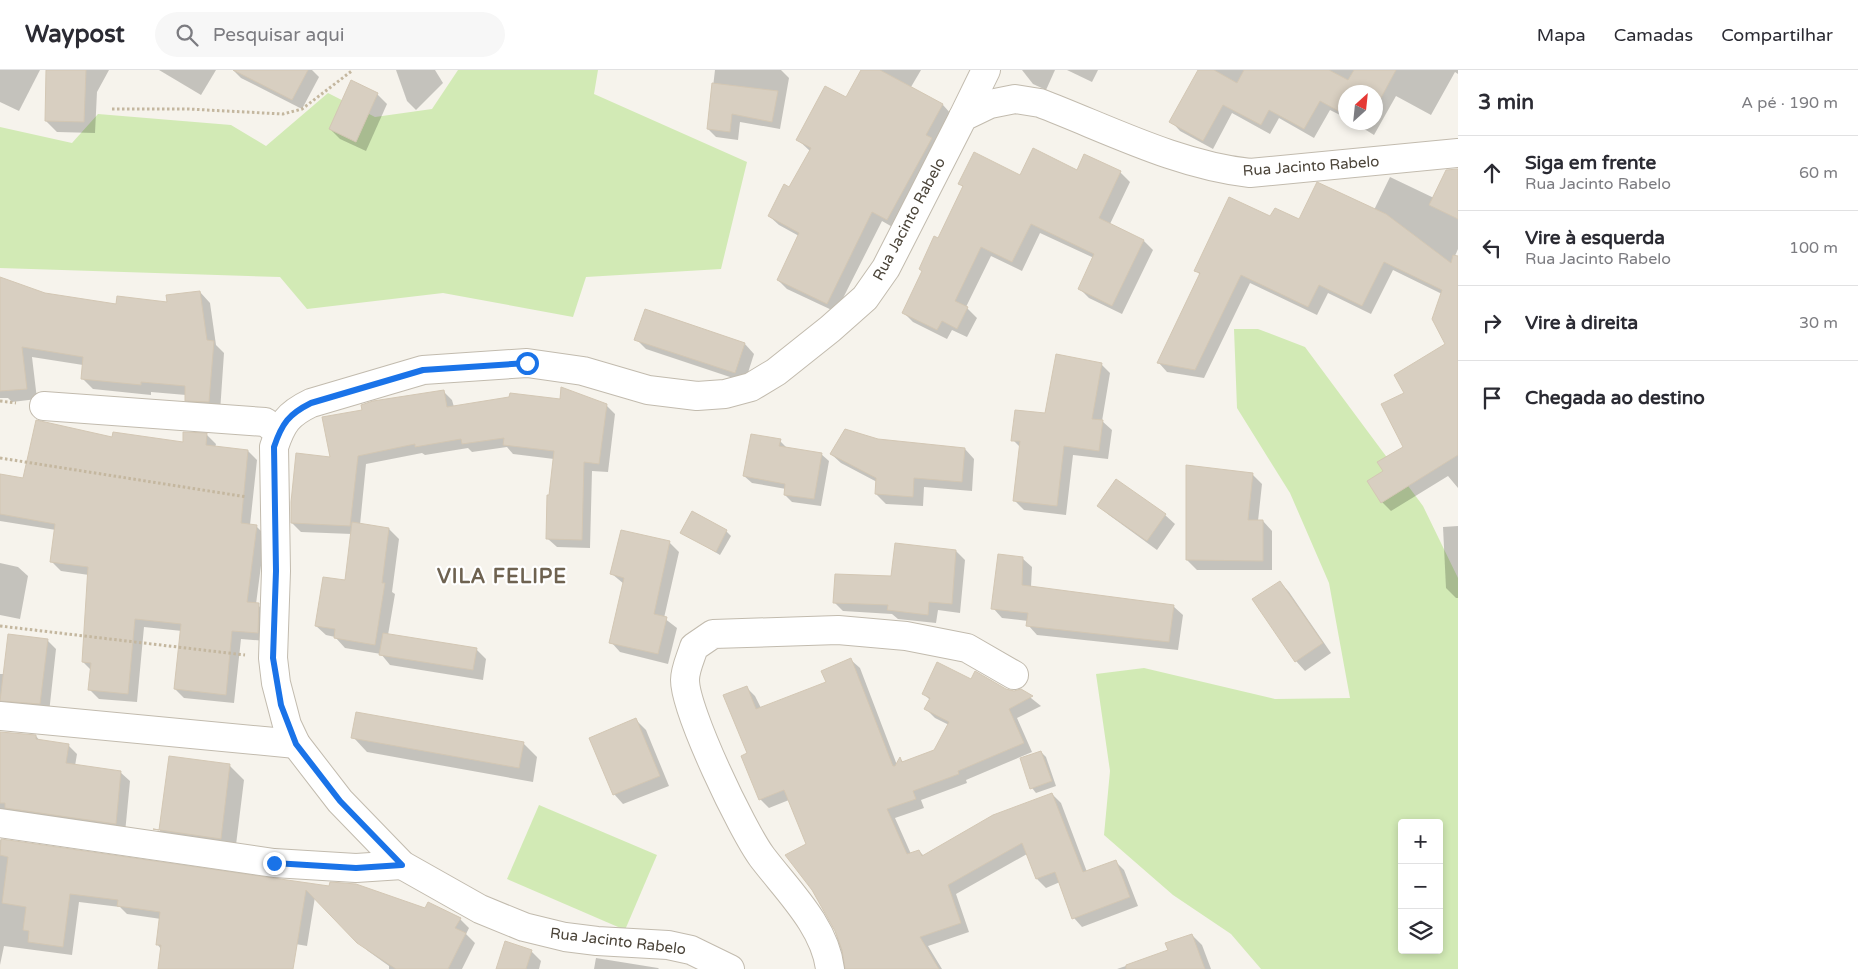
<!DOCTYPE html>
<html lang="pt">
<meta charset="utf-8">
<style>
body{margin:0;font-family:"Varela Round",sans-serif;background:#f7f7f7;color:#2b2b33}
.controls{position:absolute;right:15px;bottom:15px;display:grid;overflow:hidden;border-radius:5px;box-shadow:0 2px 8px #0003}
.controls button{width:45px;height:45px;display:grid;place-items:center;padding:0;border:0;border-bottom:1px solid #e1e1e2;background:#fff;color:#2b2b33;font:25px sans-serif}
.compass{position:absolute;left:1338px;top:15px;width:45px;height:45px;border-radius:50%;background:#fff;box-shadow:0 2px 8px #0003;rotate:27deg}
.stop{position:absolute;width:15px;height:15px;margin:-11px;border:4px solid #1a73e8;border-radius:50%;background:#fff}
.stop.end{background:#1a73e8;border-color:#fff;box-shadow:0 1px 5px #0008}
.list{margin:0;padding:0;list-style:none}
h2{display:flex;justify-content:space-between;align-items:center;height:65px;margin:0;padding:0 20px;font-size:21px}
h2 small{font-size:16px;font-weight:400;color:#7c7c81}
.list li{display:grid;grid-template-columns:32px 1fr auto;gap:15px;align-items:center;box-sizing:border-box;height:75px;padding:0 20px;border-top:1px solid #e1e1e2}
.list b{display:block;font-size:19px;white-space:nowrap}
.list p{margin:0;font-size:16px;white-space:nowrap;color:#7c7c81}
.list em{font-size:16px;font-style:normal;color:#7c7c81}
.icon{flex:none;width:28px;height:28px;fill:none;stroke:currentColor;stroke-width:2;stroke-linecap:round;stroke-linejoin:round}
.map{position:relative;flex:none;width:1458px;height:899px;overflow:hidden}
header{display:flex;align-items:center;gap:30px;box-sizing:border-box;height:70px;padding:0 25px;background:#fff;border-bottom:1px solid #e1e1e2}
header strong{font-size:24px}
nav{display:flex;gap:28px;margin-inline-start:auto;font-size:18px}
.search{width:350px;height:45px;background:#f7f7f7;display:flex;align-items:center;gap:12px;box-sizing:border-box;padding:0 18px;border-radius:28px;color:#7c7c81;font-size:19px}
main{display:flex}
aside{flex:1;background:#fff}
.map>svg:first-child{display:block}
.green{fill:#d2eab5;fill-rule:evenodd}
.shadow{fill:#0003}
.building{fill:#d8cfc1;stroke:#d3c7b4}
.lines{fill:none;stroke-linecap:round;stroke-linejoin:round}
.minor-casing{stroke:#c2bbae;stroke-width:30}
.path{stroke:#c4b79f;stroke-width:3;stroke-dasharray:2.5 2.5;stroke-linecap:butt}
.minor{stroke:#fff;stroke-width:28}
.route{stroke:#1a73e8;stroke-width:6}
.labels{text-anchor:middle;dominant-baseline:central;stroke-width:4.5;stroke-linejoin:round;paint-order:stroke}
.street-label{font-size:15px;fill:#4b4439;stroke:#fff}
.district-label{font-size:20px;font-weight:bold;letter-spacing:1px;fill:#6e6250;stroke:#fff}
</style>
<header>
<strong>Waypost</strong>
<div class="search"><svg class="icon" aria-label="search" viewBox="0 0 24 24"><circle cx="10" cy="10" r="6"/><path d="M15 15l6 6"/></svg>Pesquisar aqui</div>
<nav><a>Mapa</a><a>Camadas</a><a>Compartilhar</a></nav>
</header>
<main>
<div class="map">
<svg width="1458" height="899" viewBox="0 0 1458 899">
<rect width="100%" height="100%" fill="#f6f3ec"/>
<!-- green -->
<g class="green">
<path d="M 458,0 L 598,0 L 594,24 L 747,92 L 721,199 L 586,207 L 573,247 L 443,223 L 307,239 L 280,207 L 0,198 L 0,57 L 72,73 L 98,44 L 231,55 L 266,76 L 328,23 L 375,47 L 432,39 Z"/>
<path d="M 1234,259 L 1258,259 L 1305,277 L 1423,436 L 1458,508 L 1458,899 L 1261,899 L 1231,864 L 1173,825 L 1104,765 L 1110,701 L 1096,604 L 1144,598 L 1275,629 L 1350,628 L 1329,513 L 1290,423 L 1237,338 ZM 1402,753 L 1439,753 L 1439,880 L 1402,880 Z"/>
<path d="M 539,735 L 657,785 L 625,860 L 507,809 Z"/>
</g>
<!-- shadow -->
<g class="shadow">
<path d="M 0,0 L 40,0 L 19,41 L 0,32 Z"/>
<path d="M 47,0 L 109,0 L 97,22 L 95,63 L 57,62 L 46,51 Z"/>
<path d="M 159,0 L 216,0 L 201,25 Z"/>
<path d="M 233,0 L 312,0 L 319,7 L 302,39 L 241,8 Z"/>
<path d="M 396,0 L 435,0 L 443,13 L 416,40 L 407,31 Z"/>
<path d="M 715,0 L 781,0 L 789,8 L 780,59 L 740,52 L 738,70 L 716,67 L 708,59 Z"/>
<path d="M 863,0 L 921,0 L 911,17 L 943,35 L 952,45 L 896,159 L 882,151 L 836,242 L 787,219 L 778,210 L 799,166 L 779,155 L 769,146 L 790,119 L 810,81 L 797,69 L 847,29 Z"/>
<path d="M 1022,0 L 1055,0 L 1046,20 L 1033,14 Z"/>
<path d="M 1067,0 L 1098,0 L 1092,12 Z"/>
<path d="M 1199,0 L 1458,0 L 1458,4 L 1455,2 L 1431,45 L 1396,26 L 1374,65 L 1353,52 L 1376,52 L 1376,22 L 1346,22 L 1346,48 L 1330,40 L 1314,68 L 1279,48 L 1270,64 L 1232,43 L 1213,79 L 1180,61 L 1171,51 Z"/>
<path d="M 377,24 L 387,34 L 366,81 L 340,69 L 330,59 Z"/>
<path d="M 1085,85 L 1120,102 L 1130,112 L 1110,154 L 1144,171 L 1153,180 L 1122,244 L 1089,228 L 1079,218 L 1094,188 L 1040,163 L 1022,201 L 991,186 L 966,237 L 977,248 L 967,267 L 952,260 L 947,269 L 913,252 L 904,243 L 963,117 L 960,114 L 1077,102 Z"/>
<path d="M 1458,100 L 1458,179 L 1451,195 L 1458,200 L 1458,418 L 1448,406 L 1391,441 L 1382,432 L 1385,402 L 1404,377 L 1406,323 L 1447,274 L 1442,224 L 1393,200 L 1371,244 L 1328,223 L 1317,245 L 1250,213 L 1204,308 L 1167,302 L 1159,293 L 1200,205 L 1196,200 L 1271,148 L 1299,151 L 1374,140 L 1390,107 L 1434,128 Z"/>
<path d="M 0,208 L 45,225 L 117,236 L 168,234 L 200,222 L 210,233 L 216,275 L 224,283 L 220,342 L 197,341 L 186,330 L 186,325 L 151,322 L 151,325 L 93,319 L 82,308 L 83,295 L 32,287 L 37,329 L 12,332 L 8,328 L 0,328 Z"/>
<path d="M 636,269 L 745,274 L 754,284 L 745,312 L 646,279 Z"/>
<path d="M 1101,294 L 1110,303 L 1102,351 L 1112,360 L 1108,389 L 1073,385 L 1066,445 L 1024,440 L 1014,430 L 1021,378 L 1013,370 L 1046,345 Z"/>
<path d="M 443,321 L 452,330 L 454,337 L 606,335 L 615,344 L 608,402 L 592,401 L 590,478 L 557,477 L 548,469 L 554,389 L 513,384 L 507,377 L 472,382 L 468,378 L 425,385 L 422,383 L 366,394 L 360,455 L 389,459 L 399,469 L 392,522 L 395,524 L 388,565 L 476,579 L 486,589 L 483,610 L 390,595 L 381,584 L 345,578 L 335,567 L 326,565 L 316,556 L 346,511 L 352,464 L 301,462 L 292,453 L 364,341 Z"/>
<path d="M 207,365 L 216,374 L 215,378 L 248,381 L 257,390 L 250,455 L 256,456 L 265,465 L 256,534 L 268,543 L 267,571 L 241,569 L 234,633 L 184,628 L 175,619 L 182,561 L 144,557 L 137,632 L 99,629 L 90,620 L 91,600 L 83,592 L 89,505 L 61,501 L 52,492 L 56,460 L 0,451 L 0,405 L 24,410 L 113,368 L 184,374 Z"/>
<path d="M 780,371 L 788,379 L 821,384 L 829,391 L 821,436 L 792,432 L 785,425 L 786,419 L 752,413 L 744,406 Z"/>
<path d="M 878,371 L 965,379 L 974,389 L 972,421 L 924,417 L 923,436 L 886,434 L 876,424 L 877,412 L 841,393 L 831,384 Z"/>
<path d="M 1252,404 L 1262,414 L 1258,451 L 1263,451 L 1272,461 L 1272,500 L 1197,500 L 1187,490 Z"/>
<path d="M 1099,436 L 1165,445 L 1175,454 L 1157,480 L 1109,445 Z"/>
<path d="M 1458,456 L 1458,528 L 1456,528 L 1446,518 L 1443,457 Z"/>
<path d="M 726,461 L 731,466 L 720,485 L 682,462 Z"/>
<path d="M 669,472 L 679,482 L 664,548 L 677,558 L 668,594 L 620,582 L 611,572 L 624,514 L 612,504 Z"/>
<path d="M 956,481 L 965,490 L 960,543 L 938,540 L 936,553 L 898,549 L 892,544 L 843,541 L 834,532 Z"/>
<path d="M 1022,488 L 1032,497 L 1031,517 L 1173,536 L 1183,545 L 1178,580 L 1037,565 L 1028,555 L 1028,551 L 1002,548 L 993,538 Z"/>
<path d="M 0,493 L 18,497 L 28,506 L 20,549 L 0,545 Z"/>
<path d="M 1280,512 L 1289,522 L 1331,583 L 1305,601 L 1296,591 Z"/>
<path d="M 47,570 L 56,579 L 49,643 L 0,643 L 0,604 L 5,604 Z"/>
<path d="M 851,590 L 860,598 L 897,695 L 900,689 L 904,693 L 935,681 L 949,655 L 935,648 L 926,639 L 930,630 L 923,623 L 972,611 L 1014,622 L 1021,620 L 1041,636 L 1017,648 L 1032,682 L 966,710 L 967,713 L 921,730 L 924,738 L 895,748 L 911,784 L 919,781 L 924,786 L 1052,724 L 1061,733 L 1087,802 L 1115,791 L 1124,800 L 1138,836 L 1082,857 L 1074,848 L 1060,812 L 1046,818 L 1037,809 L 1027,784 L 956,824 L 969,862 L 928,876 L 942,899 L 847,899 L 808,774 L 789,730 L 769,738 L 760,729 L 749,684 L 746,617 L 755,626 L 761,638 L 828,613 Z"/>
<path d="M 636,650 L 646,660 L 669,716 L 623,734 L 614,724 Z"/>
<path d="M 0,663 L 36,666 L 40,671 L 68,675 L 77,684 L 75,696 L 120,702 L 130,711 L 125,763 L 0,750 Z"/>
<path d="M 353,667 L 523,673 L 537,687 L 533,712 L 367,682 Z"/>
<path d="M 1041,682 L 1046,687 L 1056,716 L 1036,723 L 1032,718 Z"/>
<path d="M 170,688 L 230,696 L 244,710 L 235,783 L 168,774 L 156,761 L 160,761 Z"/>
<path d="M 0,770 L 330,817 L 460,849 L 469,858 L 466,864 L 475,873 L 462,899 L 389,899 L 389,896 L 368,881 L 315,827 L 307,876 L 267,869 L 240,899 L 159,899 L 161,879 L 157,874 L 161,849 L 127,844 L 120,837 L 79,832 L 72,885 L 4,876 L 0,895 Z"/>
<path d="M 1192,865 L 1202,875 L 1211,899 L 1117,899 L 1170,881 Z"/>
<path d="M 531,881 L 541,891 L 539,899 L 497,899 Z"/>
<path d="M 596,888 L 658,898 L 659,899 L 594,899 Z"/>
</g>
<!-- building -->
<g class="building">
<path d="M 46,0 L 86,0 L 84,52 L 45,51 Z"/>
<path d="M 233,0 L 308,0 L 292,30 Z"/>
<path d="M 861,0 L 880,0 L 943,34 L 926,65 L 932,68 L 887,150 L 872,142 L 827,234 L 777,210 L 799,163 L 768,146 L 784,114 L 789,117 L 811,78 L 796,70 L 825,16 L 846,27 Z"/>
<path d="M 1198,0 L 1214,0 L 1237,13 L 1244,0 L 1329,0 L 1348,10 L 1354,0 L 1396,0 L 1376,37 L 1376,22 L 1346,22 L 1346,45 L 1320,31 L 1304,59 L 1269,40 L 1261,55 L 1223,35 L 1203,71 L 1169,52 Z"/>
<path d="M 351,10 L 378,23 L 356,72 L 329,59 Z"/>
<path d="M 712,13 L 778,21 L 772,52 L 732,44 L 730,62 L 707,59 Z"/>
<path d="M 1033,78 L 1077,100 L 1084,84 L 1121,101 L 1099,148 L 1144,170 L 1112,236 L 1078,219 L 1094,184 L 1031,154 L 1012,192 L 981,177 L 955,231 L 968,237 L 957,259 L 942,251 L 937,260 L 902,243 L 922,201 L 919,199 L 934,166 L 938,168 L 963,116 L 958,114 L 974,82 L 1020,105 Z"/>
<path d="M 1458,99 L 1458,149 L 1429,135 L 1446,100 Z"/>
<path d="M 1317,112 L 1386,144 L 1451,193 L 1453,185 L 1458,186 L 1458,385 L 1381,433 L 1367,411 L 1383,401 L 1377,392 L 1403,377 L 1381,334 L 1404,323 L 1394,305 L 1445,274 L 1432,249 L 1442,220 L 1384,192 L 1362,236 L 1319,215 L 1308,237 L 1241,205 L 1195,300 L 1157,293 L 1200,203 L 1194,201 L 1229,127 L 1270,146 L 1275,138 L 1299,149 Z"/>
<path d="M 0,207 L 45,223 L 116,234 L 117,226 L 167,232 L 166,225 L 200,221 L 207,270 L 214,271 L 209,332 L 185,331 L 185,316 L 141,312 L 141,315 L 81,309 L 83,287 L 22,277 L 27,319 L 0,321 Z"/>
<path d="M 645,239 L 745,273 L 735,303 L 634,270 Z"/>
<path d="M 1056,284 L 1102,293 L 1092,349 L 1103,350 L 1099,381 L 1064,376 L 1057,436 L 1013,431 L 1020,371 L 1011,371 L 1015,340 L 1045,343 Z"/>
<path d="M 561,317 L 607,334 L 599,394 L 584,392 L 582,470 L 546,469 L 547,425 L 549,425 L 554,381 L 503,375 L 504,368 L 462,374 L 461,369 L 415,377 L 415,374 L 358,386 L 350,456 L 291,453 L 291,432 L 296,383 L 330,387 L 322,347 L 362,340 L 361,335 L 373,331 L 444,320 L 447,337 L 509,327 L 510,323 L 560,329 Z"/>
<path d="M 36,350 L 112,367 L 113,362 L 183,372 L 183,362 L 207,363 L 206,375 L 248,380 L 241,453 L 257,455 L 247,532 L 259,533 L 258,563 L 232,561 L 226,625 L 174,619 L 181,554 L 135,549 L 128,624 L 88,620 L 91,593 L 82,592 L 88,497 L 50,492 L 55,454 L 0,444 L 0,404 L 23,408 Z"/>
<path d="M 845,359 L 878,369 L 965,378 L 962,412 L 914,408 L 913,427 L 875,424 L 876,408 L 830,384 Z"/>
<path d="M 751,364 L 781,369 L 779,376 L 822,383 L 814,429 L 784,425 L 785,414 L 743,406 Z"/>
<path d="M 1186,395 L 1253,403 L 1248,450 L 1263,450 L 1263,491 L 1186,490 Z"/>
<path d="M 1116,409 L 1166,444 L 1147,471 L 1097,436 Z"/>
<path d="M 692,441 L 727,460 L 716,482 L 680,463 Z"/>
<path d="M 352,452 L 389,458 L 382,513 L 385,513 L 375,575 L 334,568 L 335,559 L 315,556 L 323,507 L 345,510 Z"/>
<path d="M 621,460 L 670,471 L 654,544 L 667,547 L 658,584 L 609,573 L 624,508 L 610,504 Z"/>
<path d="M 895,473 L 956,480 L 952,534 L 929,532 L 928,545 L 887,540 L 888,535 L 833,533 L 835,504 L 891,506 Z"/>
<path d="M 998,484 L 1023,487 L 1022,515 L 1174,535 L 1169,572 L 1026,556 L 1028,543 L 991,539 Z"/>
<path d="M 1280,511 L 1323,573 L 1295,592 L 1252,529 Z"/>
<path d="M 383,563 L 477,578 L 473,600 L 379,585 Z"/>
<path d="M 8,564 L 48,569 L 40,634 L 0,631 Z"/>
<path d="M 851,588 L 893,696 L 895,696 L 900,687 L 902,692 L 934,680 L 949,652 L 924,639 L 930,628 L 922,624 L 937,592 L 971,609 L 975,601 L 1006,619 L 1014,621 L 1021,619 L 1033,626 L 1009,639 L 1024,673 L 958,701 L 959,704 L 913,721 L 916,729 L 887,739 L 907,784 L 919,780 L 922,786 L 993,745 L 1052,723 L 1083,802 L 1116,790 L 1130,827 L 1072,849 L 1055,802 L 1036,809 L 1022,773 L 948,815 L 961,853 L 920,867 L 939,899 L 845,899 L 842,880 L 835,861 L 812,820 L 785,785 L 806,774 L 784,720 L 759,730 L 741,686 L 747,683 L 723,625 L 747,616 L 756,639 L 826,612 L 821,601 Z"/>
<path d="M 356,642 L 524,672 L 519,698 L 351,668 Z"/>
<path d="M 636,648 L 660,706 L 613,725 L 589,668 Z"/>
<path d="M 0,662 L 36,665 L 36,669 L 69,674 L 66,693 L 121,701 L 116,754 L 5,738 L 5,733 L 0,733 Z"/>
<path d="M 1041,681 L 1052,711 L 1030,719 L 1020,688 Z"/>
<path d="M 169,686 L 230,694 L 221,769 L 153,759 L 159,760 Z"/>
<path d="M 1,769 L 329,816 L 330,812 L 356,814 L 425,838 L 428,832 L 461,848 L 455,858 L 466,863 L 448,899 L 396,899 L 357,873 L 306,820 L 293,899 L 158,899 L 161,875 L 156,875 L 160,842 L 117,836 L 118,830 L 70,824 L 63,877 L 28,872 L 29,861 L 23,860 L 26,837 L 2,833 L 8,787 L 0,785 Z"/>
<path d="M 1192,864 L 1205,899 L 1126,899 L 1126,895 L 1168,880 L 1165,873 Z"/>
<path d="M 505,871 L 532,880 L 526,899 L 496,899 Z"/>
</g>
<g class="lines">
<!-- minor casing -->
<g class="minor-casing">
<g id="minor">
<path d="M 963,47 L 986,0"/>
<path d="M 44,336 L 265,352 L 279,362"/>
<path d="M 0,646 L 296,674"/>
<path d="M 0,753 L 274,793 L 356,798 L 402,795"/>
<path d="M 730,899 L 691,880 L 668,875 L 597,871 L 565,867 L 524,857 L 480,839 L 402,795 L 340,731 L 296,674 L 287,655 L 276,613 L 273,588 L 276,501 L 274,377 C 282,353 288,344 311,333 L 423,300 L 527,293 L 583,301 L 648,320 L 697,326 L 725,324 L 751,317 L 776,302 L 830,259 L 865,228 L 886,198 L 963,47 L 990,34 L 1015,29 L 1040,33 C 1108,59 1177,95 1250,103 L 1458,83"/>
<path d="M 830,899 C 825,856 787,820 762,787 C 742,760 685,641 685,610 C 685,599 691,587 694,577 L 713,564 L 838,560 L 906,566 L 967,578 L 1014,605"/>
</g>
</g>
<!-- path -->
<g class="path">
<path d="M 112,39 L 188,39 L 283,44 L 302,39 L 353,0"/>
<path d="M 0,331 L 16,333"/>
<path d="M 0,388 L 247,427"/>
<path d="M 0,556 L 245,585"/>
</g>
<!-- minor -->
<use href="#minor" class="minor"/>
</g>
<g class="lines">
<!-- route -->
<path class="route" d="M 274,793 L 356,798 L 402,795 L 340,731 L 296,674 L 281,635 L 273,588 L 276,501 L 274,377 C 282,353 289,344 311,333 L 423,300 L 527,293"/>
</g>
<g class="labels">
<!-- street labels -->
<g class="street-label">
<text transform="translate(1311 96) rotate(-4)">Rua Jacinto Rabelo</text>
<text transform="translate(909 149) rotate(-62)">Rua Jacinto Rabelo</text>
<text transform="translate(618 871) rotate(7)">Rua Jacinto Rabelo</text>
</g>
<!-- district labels -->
<g class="district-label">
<text x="502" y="507">VILA FELIPE</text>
</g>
</g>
</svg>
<div class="controls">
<button>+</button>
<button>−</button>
<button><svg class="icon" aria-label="layers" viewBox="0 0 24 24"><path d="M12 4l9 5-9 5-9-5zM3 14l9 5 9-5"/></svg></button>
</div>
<svg class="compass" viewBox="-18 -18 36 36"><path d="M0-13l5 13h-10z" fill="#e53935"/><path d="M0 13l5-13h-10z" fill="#7c7c81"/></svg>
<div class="stop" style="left:527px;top:293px"></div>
<div class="stop end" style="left:274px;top:793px"></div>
</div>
<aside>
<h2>3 min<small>A pé · 190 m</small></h2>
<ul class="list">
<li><svg class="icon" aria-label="ahead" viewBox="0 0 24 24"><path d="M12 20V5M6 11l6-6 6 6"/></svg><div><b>Siga em frente</b><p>Rua Jacinto Rabelo</p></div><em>60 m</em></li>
<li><svg class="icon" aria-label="left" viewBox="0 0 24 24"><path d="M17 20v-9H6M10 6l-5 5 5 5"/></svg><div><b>Vire à esquerda</b><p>Rua Jacinto Rabelo</p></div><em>100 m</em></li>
<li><svg class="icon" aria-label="right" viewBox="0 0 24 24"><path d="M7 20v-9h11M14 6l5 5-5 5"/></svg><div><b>Vire à direita</b></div><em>30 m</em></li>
<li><svg class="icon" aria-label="arrive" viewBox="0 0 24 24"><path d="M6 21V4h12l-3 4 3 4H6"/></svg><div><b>Chegada ao destino</b></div></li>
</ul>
</aside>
</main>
